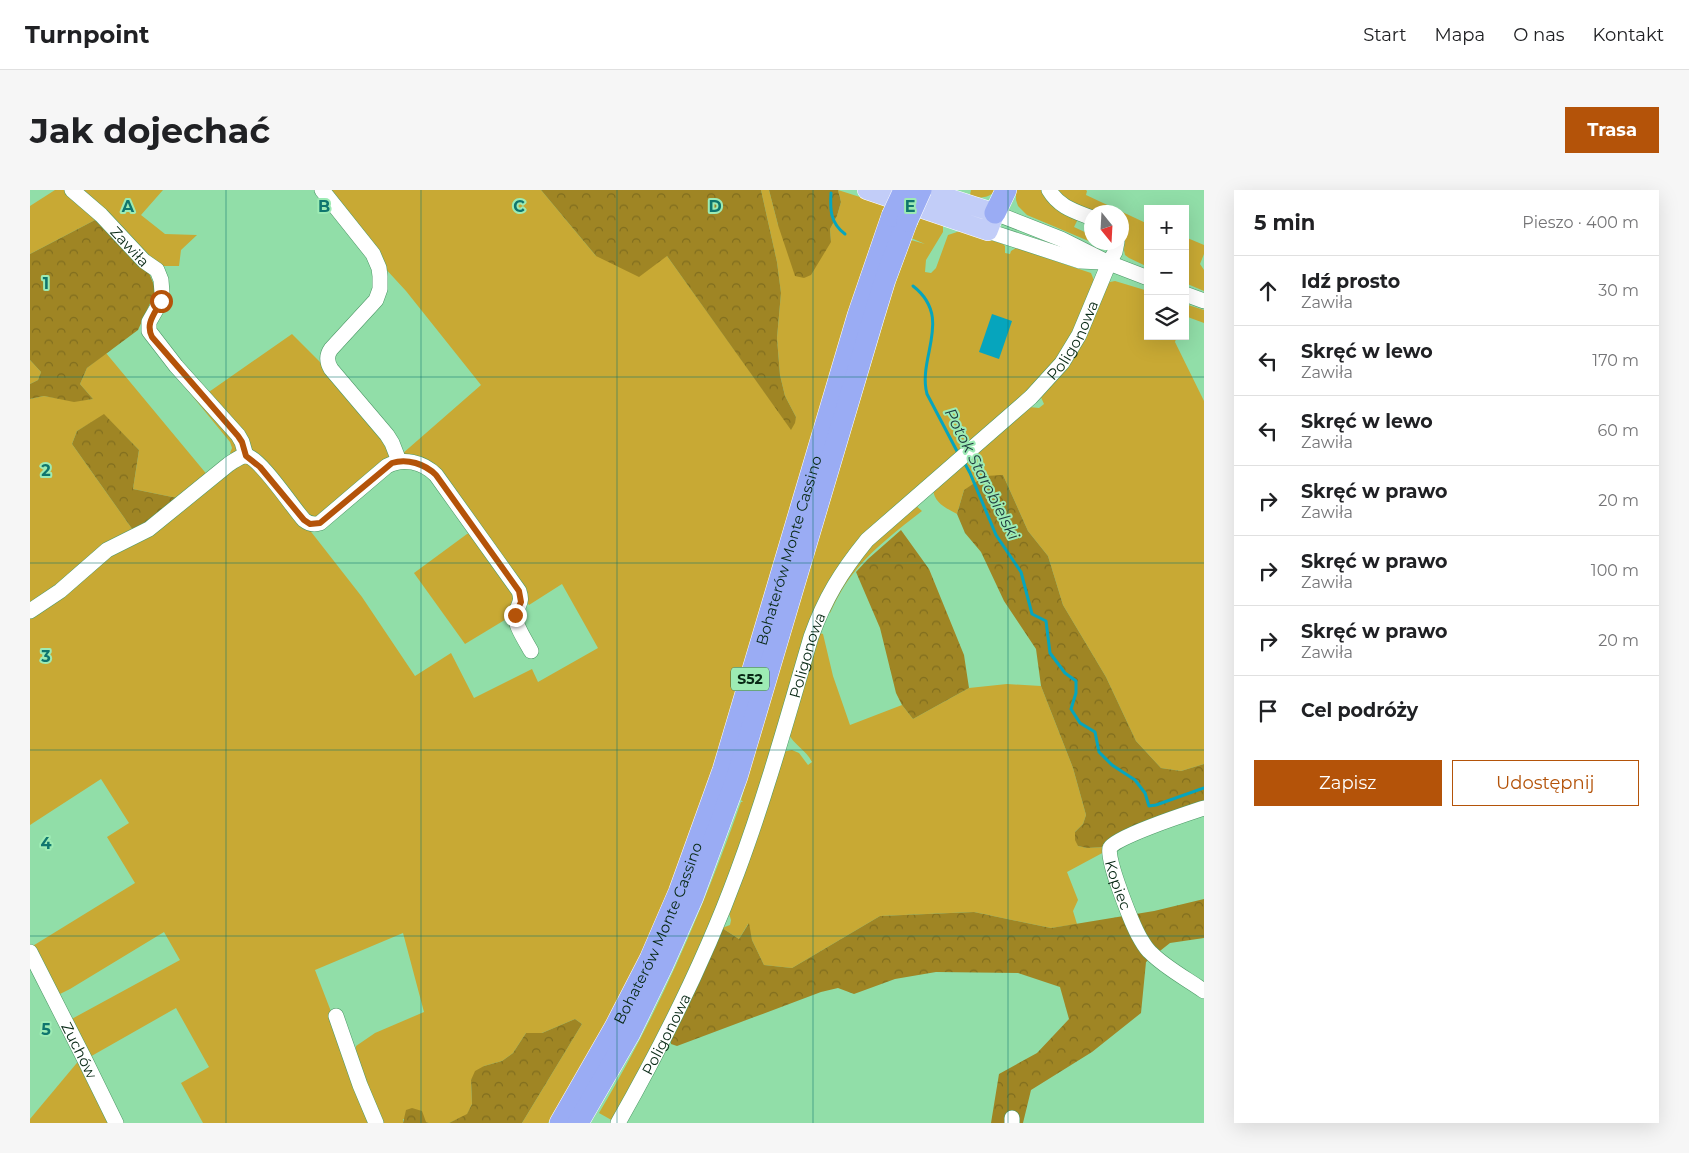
<!DOCTYPE html>
<html lang="pl">
<meta charset="utf-8">
<style>
body{margin:0;font-family:Montserrat,sans-serif;background:#f6f6f6;color:#202124}
.controls{position:absolute;right:15px;top:15px;display:grid;overflow:hidden;border-radius:0px;box-shadow:0 5px 20px #0002}
.controls button{width:45px;height:45px;display:grid;place-items:center;padding:0;border:0;border-bottom:1px solid #e0e0e0;background:#fff;color:#202124;font:25px sans-serif}
.compass{position:absolute;left:1054px;top:15px;width:45px;height:45px;border-radius:50%;background:#fff;box-shadow:0 5px 20px #0002;rotate:162deg}
.stop{position:absolute;width:15px;height:15px;margin:-11px;border:4px solid #b45309;border-radius:50%;background:#fff}
.stop.end{background:#b45309;border-color:#fff;box-shadow:0 1px 5px #0008}
.list{margin:0;padding:0;list-style:none}
h2{display:flex;justify-content:space-between;align-items:center;height:65px;margin:0;padding:0 20px;font-size:21px}
h2 small{font-size:16px;font-weight:400;color:#757577}
.list li{display:grid;grid-template-columns:32px 1fr auto;gap:15px;align-items:center;box-sizing:border-box;height:70px;padding:0 20px;border-top:1px solid #e0e0e0}
.list b{display:block;font-size:19px;white-space:nowrap}
.list p{margin:0;font-size:16px;white-space:nowrap;color:#757577}
.list em{font-size:16px;font-style:normal;color:#757577}
.actions{display:flex;gap:10px;padding:15px 20px}
.actions a{flex:1;padding:11px 0;border:1px solid #b45309;border-radius:0px;text-align:center;font-size:18px;color:#b45309}
.actions .main{background:#b45309;color:#fff}
.icon{flex:none;width:28px;height:28px;fill:none;stroke:currentColor;stroke-width:2;stroke-linecap:round;stroke-linejoin:round}
.map{position:relative;flex:none;width:1174px;height:933px;overflow:hidden;border-radius:0px}
header{display:flex;align-items:center;gap:30px;box-sizing:border-box;height:70px;padding:0 25px;background:#fff;border-bottom:1px solid #e0e0e0}
header strong{font-size:24px}
nav{display:flex;gap:28px;margin-inline-start:auto;font-size:18px}
.intro{display:flex;align-items:center;justify-content:space-between;box-sizing:border-box;height:120px;padding:0 30px}
h1{margin:0;font-size:35px}
.button{padding:12px 22px;border-radius:0px;background:#b45309;color:#fff;font-size:18px;font-weight:700}
main{display:flex;gap:30px;padding:0 30px}
aside{flex:1;background:#fff;border-radius:0px;box-shadow:0 5px 20px #0002}
.map>svg:first-child{display:block}
.grass{fill:#c8a934}
.forest{fill:url(#forest-crowns)}
.water{fill:#06a5bd}
.lines{fill:none;stroke-linecap:round;stroke-linejoin:round}
.stream{stroke:#06a5bd;stroke-width:3}
.minor-casing{stroke:#4c9866;stroke-width:16}
.major-casing{stroke:#fff;stroke-width:20}
.highway-casing{stroke:#fff;stroke-width:22}
.minor{stroke:#fff;stroke-width:15}
.major{stroke:#c2cdf8;stroke-width:19}
.highway{stroke:#9aacf4;stroke-width:21}
.highway-bridge-casing{stroke:#fff;stroke-width:22;stroke-linecap:butt}
.highway-bridge{stroke:#9aacf4;stroke-width:21}
.route{stroke:#b45309;stroke-width:6}
.grid{fill:none;stroke:#0f766e;stroke-width:1;stroke-opacity:0.55}
.labels{text-anchor:middle;dominant-baseline:central;stroke-width:4;stroke-linejoin:round;paint-order:stroke}
.shield{fill:#9debb4;stroke:#356345;stroke-width:1}
.shield-label{font-size:14px;font-weight:bold;fill:#082915}
.street-label{font-size:15px;fill:#082915;stroke:#9debb4}
.water-label{font-size:16px;font-style:italic;fill:#1e3a3f;stroke:#9debb4}
.grid-label{font-size:16px;text-anchor:middle;font-weight:bold;fill:#0f766e;stroke:#9debb4;stroke-width:4;stroke-linejoin:round;paint-order:stroke}
</style>
<header>
<strong>Turnpoint</strong>
<nav><a>Start</a><a>Mapa</a><a>O nas</a><a>Kontakt</a></nav>
</header>
<div class="intro"><h1>Jak dojechać</h1><a class="button">Trasa</a></div>
<main>
<div class="map">
<svg width="1174" height="933" viewBox="0 0 1174 933">
<defs>
<pattern id="forest-crowns" width="20" height="18" patternUnits="userSpaceOnUse" patternTransform="scale(1.25)"><rect width="20" height="18" fill="#9f8524"/><path d="M2 6a3 3 0 1 1 6 0M12 15a3 3 0 1 1 6 0" fill="none" stroke="#806d1e"/></pattern>
</defs>
<rect width="100%" height="100%" fill="#91dea8"/>
<!-- grass -->
<g class="grass">
<path d="M 25,0 L 35,0 L 65,30 L 0,64 L 0,16 Z"/>
<path d="M 47,0 L 133,0 L 111,25 L 135,44 L 167,45 L 151,60 L 149,76 L 128,76 Z"/>
<path d="M 295,0 L 511,0 L 566,66 L 637,66 L 761,239 L 766,227 L 755,206 L 750,185 L 747,148 L 751,103 L 747,72 L 731,0 L 739,0 L 748,35 L 801,52 L 800,39 L 807,26 L 811,12 L 808,0 L 855,15 L 811,146 L 678,594 C 659,649 639,704 615,757 C 587,818 553,876 518,933 L 492,933 L 552,834 L 545,829 L 512,843 L 496,843 L 483,863 L 472,871 L 454,876 L 441,890 L 442,914 L 437,925 L 419,933 L 399,933 L 373,929 L 373,933 L 348,933 L 321,862 L 326,860 L 326,856 L 345,843 L 394,822 L 373,743 L 285,780 L 344,933 L 173,933 L 151,893 L 179,877 L 146,818 L 58,868 L 38,831 L 150,770 L 134,742 L 40,799 L 30,804 L 1,757 L 105,693 L 77,647 L 99,633 L 71,589 L 0,635 L 0,424 L 213,271 L 228,278 L 282,343 L 332,407 L 385,486 L 421,463 L 444,508 L 502,479 L 508,492 L 568,458 L 532,394 L 499,415 L 429,313 L 372,264 L 451,195 L 376,101 L 353,76 Z"/>
<path d="M 941,0 L 966,0 C 959,8 952,8 942,7 L 940,5 Z"/>
<path d="M 986,0 L 1013,0 L 1048,29 L 1044,37 L 1061,45 L 1061,52 L 997,25 L 988,16 L 986,10 Z"/>
<path d="M 1025,0 L 1056,0 L 1057,1 L 1056,5 L 1118,34 L 1118,77 L 1099,68 L 1095,65 L 1094,60 L 1095,46 L 1092,37 L 1092,22 L 1062,22 L 1051,19 Z"/>
<path d="M 891,27 L 913,35 L 913,42 L 896,70 L 895,82 L 901,83 L 906,78 L 918,45 L 930,41 L 936,42 L 973,54 L 975,56 L 975,63 L 980,64 L 981,61 L 986,58 L 1061,83 L 1065,93 L 1056,121 L 1020,181 L 816,369 L 703,681 L 639,832 L 585,932 L 569,923 C 628,824 673,720 711,612 L 713,612 L 711,610 L 862,103 L 881,50 L 895,54 L 881,48 Z"/>
<path d="M 1155,47 L 1174,55 L 1174,64 L 1170,74 L 1174,80 L 1174,101 L 1155,93 Z"/>
<path d="M 1085,91 L 1118,101 L 1118,146 L 1147,146 L 1145,152 L 1174,211 L 1174,574 L 1151,581 L 1131,578 L 1106,551 L 1076,487 L 1033,415 L 1018,366 L 998,341 L 973,285 L 934,300 L 927,324 C 916,318 904,313 903,299 L 999,217 L 1009,218 L 1014,214 L 1010,205 L 1075,98 L 1080,92 Z"/>
<path d="M 1155,114 L 1174,120 L 1174,133 L 1155,126 Z"/>
<path d="M 262,144 L 290,172 L 294,171 L 355,247 L 362,265 L 290,327 L 277,328 L 176,204 Z"/>
<path d="M 76,163 L 179,287 L 152,309 L 103,299 L 109,260 L 74,225 L 47,241 L 42,254 L 105,343 L 0,418 L 0,209 L 14,206 L 44,211 L 63,209 L 50,194 L 57,178 Z"/>
<path d="M 0,170 L 11,182 L 8,190 L 0,194 Z"/>
<path d="M 141,180 L 211,258 L 204,266 L 200,263 L 202,258 L 200,252 Z"/>
<path d="M 884,314 L 892,321 C 869,339 845,357 826,380 C 815,393 807,408 800,423 L 798,420 L 822,375 Z"/>
<path d="M 443,342 L 486,402 L 478,428 L 435,454 L 384,383 L 437,344 Z"/>
<path d="M 787,442 L 793,444 L 803,486 L 820,535 L 872,515 L 883,529 L 939,498 L 977,494 L 1011,496 L 1043,578 L 1056,625 L 1053,634 L 1045,642 L 1048,656 L 1057,658 L 1076,657 L 1076,661 L 1037,682 L 1048,710 L 1043,721 L 1047,734 L 1021,738 L 944,722 L 850,726 L 762,778 L 734,775 L 722,750 L 718,734 L 709,749 L 692,738 L 700,735 L 701,730 L 698,720 L 752,562 L 762,560 L 769,563 L 778,575 L 782,572 C 776,560 764,555 758,543 Z"/>
<path d="M 51,868 L 83,933 L 0,933 L 0,929 Z"/>
</g>
<!-- forest -->
<g class="forest">
<path d="M 511,0 L 731,0 L 747,72 L 751,103 L 747,148 L 750,185 L 755,206 L 766,227 L 765,233 L 761,240 L 637,66 L 609,87 L 566,66 Z"/>
<path d="M 739,0 L 808,0 L 811,12 L 807,26 L 800,39 L 801,52 L 781,85 L 774,88 L 765,86 L 748,35 Z"/>
<path d="M 65,30 L 119,83 L 126,100 L 108,140 L 57,178 L 50,194 L 63,209 L 44,212 L 14,206 L 0,209 L 0,194 L 8,190 L 11,182 L 0,170 L 0,64 Z"/>
<path d="M 74,224 L 109,260 L 103,299 L 152,309 L 105,343 L 42,254 L 47,241 Z"/>
<path d="M 973,285 L 998,341 L 1018,366 L 1033,415 L 1076,487 L 1106,551 L 1131,578 L 1151,581 L 1174,574 L 1174,615 L 1076,657 L 1057,658 L 1048,656 L 1045,650 L 1045,642 L 1053,634 L 1056,625 L 1043,578 L 1011,496 L 1006,459 L 974,411 L 951,362 L 935,343 L 927,324 L 934,300 L 955,286 Z"/>
<path d="M 871,340 L 899,379 L 934,465 L 939,498 L 883,529 L 872,515 L 866,503 L 850,438 L 826,382 L 838,369 Z"/>
<path d="M 1174,709 L 1174,748 L 1140,753 L 1116,772 L 1111,823 L 1062,862 L 1001,900 L 993,933 L 961,933 L 969,884 L 1007,863 L 1039,829 L 1030,797 L 988,783 L 906,782 L 865,789 L 824,804 L 808,798 L 791,802 L 647,856 L 641,854 L 641,848 L 692,738 L 709,749 L 719,733 L 722,750 L 734,775 L 762,778 L 850,726 L 944,722 L 1021,738 L 1124,721 Z"/>
<path d="M 545,829 L 552,834 L 492,933 L 414,933 L 419,933 L 437,924 L 442,914 L 441,890 L 445,881 L 454,876 L 472,871 L 483,863 L 496,843 L 512,843 Z"/>
<path d="M 382,918 L 392,921 L 396,932 L 399,933 L 373,933 L 376,920 Z"/>
</g>
<!-- water -->
<path class="water" d="M 962,124 L 982,131 L 969,169 L 949,162 Z"/>
<g class="lines">
<!-- stream -->
<g class="stream">
<path d="M 801,3 C 800,19 800,33 815,44"/>
<path d="M 883,96 C 924,128 887,167 897,204 L 929,265"/>
<path d="M 934,272 L 940,283 L 966,345 L 991,382 L 1002,424 L 1016,431 L 1020,463 L 1035,483 L 1046,491 L 1046,503 L 1041,519 L 1050,533 L 1065,542 L 1069,562 L 1082,575 L 1105,590 L 1115,603 L 1119,616 L 1126,615 L 1174,598"/>
</g>
<!-- minor casing -->
<g class="minor-casing">
<g id="minor">
<path id="s1" d="M 42,0 L 71,25 L 114,71 L 127,80 L 131,90 L 132,103 L 131,111 L 119,132 L 119,141 L 146,176 L 208,245 L 212,252 L 216,266"/>
<path d="M 292,0 L 343,64 L 349,78 L 350,86 L 350,99 L 346,110 L 301,159 C 296,166 297,172 301,179 L 357,245 L 362,253 L 369,271"/>
<path d="M 1019,0 C 1029,17 1044,21 1062,28"/>
<path d="M 965,23 L 1031,49 L 1079,73 L 1118,88"/>
<path d="M 958,41 L 1050,71 L 1072,72"/>
<path d="M 1155,104 L 1174,111"/>
<path d="M 0,421 L 30,401 L 77,360 L 119,339 L 199,274 C 204,271 211,265 217,266 C 231,269 263,318 274,330 C 279,334 284,335 290,333 L 357,276 C 373,267 393,272 406,285 L 489,401 C 493,413 488,413 486,424 C 483,433 497,453 501,461"/>
<path id="s2" d="M 1174,618 C 1159,623 1085,647 1080,658 C 1075,667 1103,736 1110,748 C 1113,753 1116,759 1121,763 C 1136,778 1157,789 1174,801"/>
<path id="s3" d="M 0,762 L 55,870 L 86,933"/>
<path d="M 306,826 L 330,895 L 346,933"/>
<path d="M 982,928 L 982,933"/>
<path id="s4" d="M 588,933 C 634,852 675,770 707,683 C 736,605 758,526 781,447 C 795,408 811,382 837,350 L 1001,207 L 1032,173 L 1049,145 L 1079,73 L 1085,62 L 1087,52"/>
</g>
</g>
<!-- major casing -->
<g class="major-casing">
<path id="major" d="M 837,0 L 958,41 L 965,23 L 894,0"/>
</g>
<!-- highway casing -->
<g class="highway-casing">
<g id="highway">
<path d="M 965,23 L 976,0"/>
<path id="s5" d="M 530,933 L 585,837 L 620,769 L 649,702 L 693,580 L 828,125 L 862,26"/>
<path d="M 548,933 L 600,843 L 632,777 L 663,707 L 707,587 L 843,129 L 855,90 L 877,31"/>
</g>
</g>
<!-- minor -->
<use href="#minor" class="minor"/>
<!-- major -->
<use href="#major" class="major"/>
<!-- highway -->
<use href="#highway" class="highway"/>
<!-- highway-bridge casing -->
<g class="highway-bridge-casing">
<g id="highway-bridge">
<path d="M 862,26 L 874,0"/>
<path d="M 877,31 L 891,0"/>
</g>
</g>
<!-- highway-bridge -->
<use href="#highway-bridge" class="highway-bridge"/>
</g>
<g class="lines">
<!-- route -->
<path class="route" d="M 131,111 C 125,124 115,133 122,147 L 208,246 L 212,252 L 216,266 L 230,277 L 274,330 L 280,334 L 290,333 L 362,273 C 377,268 395,274 406,285 L 489,401 L 491,412 L 485,425"/>
</g>
<!-- grid -->
<path class="grid" d="M 196,0 L 196,933M 391,0 L 391,933M 587,0 L 587,933M 783,0 L 783,933M 978,0 L 978,933M 0,187 L 1174,187M 0,373 L 1174,373M 0,560 L 1174,560M 0,746 L 1174,746"/>
<g class="labels">
<!-- shield labels -->
<rect class="shield" x="701" y="477.5" width="38" height="23" rx="4"/>
<g class="shield-label">
<text x="720" y="489">S52</text>
</g>
<!-- street labels -->
<g class="street-label">
<text stroke="none"><textPath href="#s1" startOffset="81">Zawiła</textPath></text>
<text stroke="none"><textPath href="#s4" startOffset="926">Poligonowa</textPath></text>
<text stroke="none"><textPath href="#s5" startOffset="619">Bohaterów Monte Cassino</textPath></text>
<text stroke="none"><textPath href="#s4" startOffset="506">Poligonowa</textPath></text>
<text stroke="none"><textPath href="#s2" startOffset="141">Kopiec</textPath></text>
<text stroke="none"><textPath href="#s5" startOffset="214">Bohaterów Monte Cassino</textPath></text>
<text stroke="none"><textPath href="#s4" startOffset="101">Poligonowa</textPath></text>
<text stroke="none"><textPath href="#s3" startOffset="110">Zuchów</textPath></text>
</g>
<!-- water labels -->
<g class="water-label">
<text transform="translate(952 284) rotate(63)">Potok Starobielski</text>
</g>
</g>
<g class="grid-label">
<text x="98" y="22">A</text>
<text x="294" y="22">B</text>
<text x="489" y="22">C</text>
<text x="685" y="22">D</text>
<text x="880" y="22">E</text>
<text x="16" y="99">1</text>
<text x="16" y="286">2</text>
<text x="16" y="472">3</text>
<text x="16" y="659">4</text>
<text x="16" y="845">5</text>
</g>
</svg>
<div class="controls">
<button>+</button>
<button>−</button>
<button><svg class="icon" aria-label="layers" viewBox="0 0 24 24"><path d="M12 4l9 5-9 5-9-5zM3 14l9 5 9-5"/></svg></button>
</div>
<svg class="compass" viewBox="-18 -18 36 36"><path d="M0-13l5 13h-10z" fill="#e53935"/><path d="M0 13l5-13h-10z" fill="#757577"/></svg>
<div class="stop" style="left:131px;top:111px"></div>
<div class="stop end" style="left:485px;top:425px"></div>
</div>
<aside>
<h2>5 min<small>Pieszo · 400 m</small></h2>
<ul class="list">
<li><svg class="icon" aria-label="ahead" viewBox="0 0 24 24"><path d="M12 20V5M6 11l6-6 6 6"/></svg><div><b>Idź prosto</b><p>Zawiła</p></div><em>30 m</em></li>
<li><svg class="icon" aria-label="left" viewBox="0 0 24 24"><path d="M17 20v-9H6M10 6l-5 5 5 5"/></svg><div><b>Skręć w lewo</b><p>Zawiła</p></div><em>170 m</em></li>
<li><svg class="icon" aria-label="left" viewBox="0 0 24 24"><path d="M17 20v-9H6M10 6l-5 5 5 5"/></svg><div><b>Skręć w lewo</b><p>Zawiła</p></div><em>60 m</em></li>
<li><svg class="icon" aria-label="right" viewBox="0 0 24 24"><path d="M7 20v-9h11M14 6l5 5-5 5"/></svg><div><b>Skręć w prawo</b><p>Zawiła</p></div><em>20 m</em></li>
<li><svg class="icon" aria-label="right" viewBox="0 0 24 24"><path d="M7 20v-9h11M14 6l5 5-5 5"/></svg><div><b>Skręć w prawo</b><p>Zawiła</p></div><em>100 m</em></li>
<li><svg class="icon" aria-label="right" viewBox="0 0 24 24"><path d="M7 20v-9h11M14 6l5 5-5 5"/></svg><div><b>Skręć w prawo</b><p>Zawiła</p></div><em>20 m</em></li>
<li><svg class="icon" aria-label="arrive" viewBox="0 0 24 24"><path d="M6 21V4h12l-3 4 3 4H6"/></svg><div><b>Cel podróży</b></div></li>
</ul>
<div class="actions"><a class="main">Zapisz</a><a>Udostępnij</a></div>
</aside>
</main>
